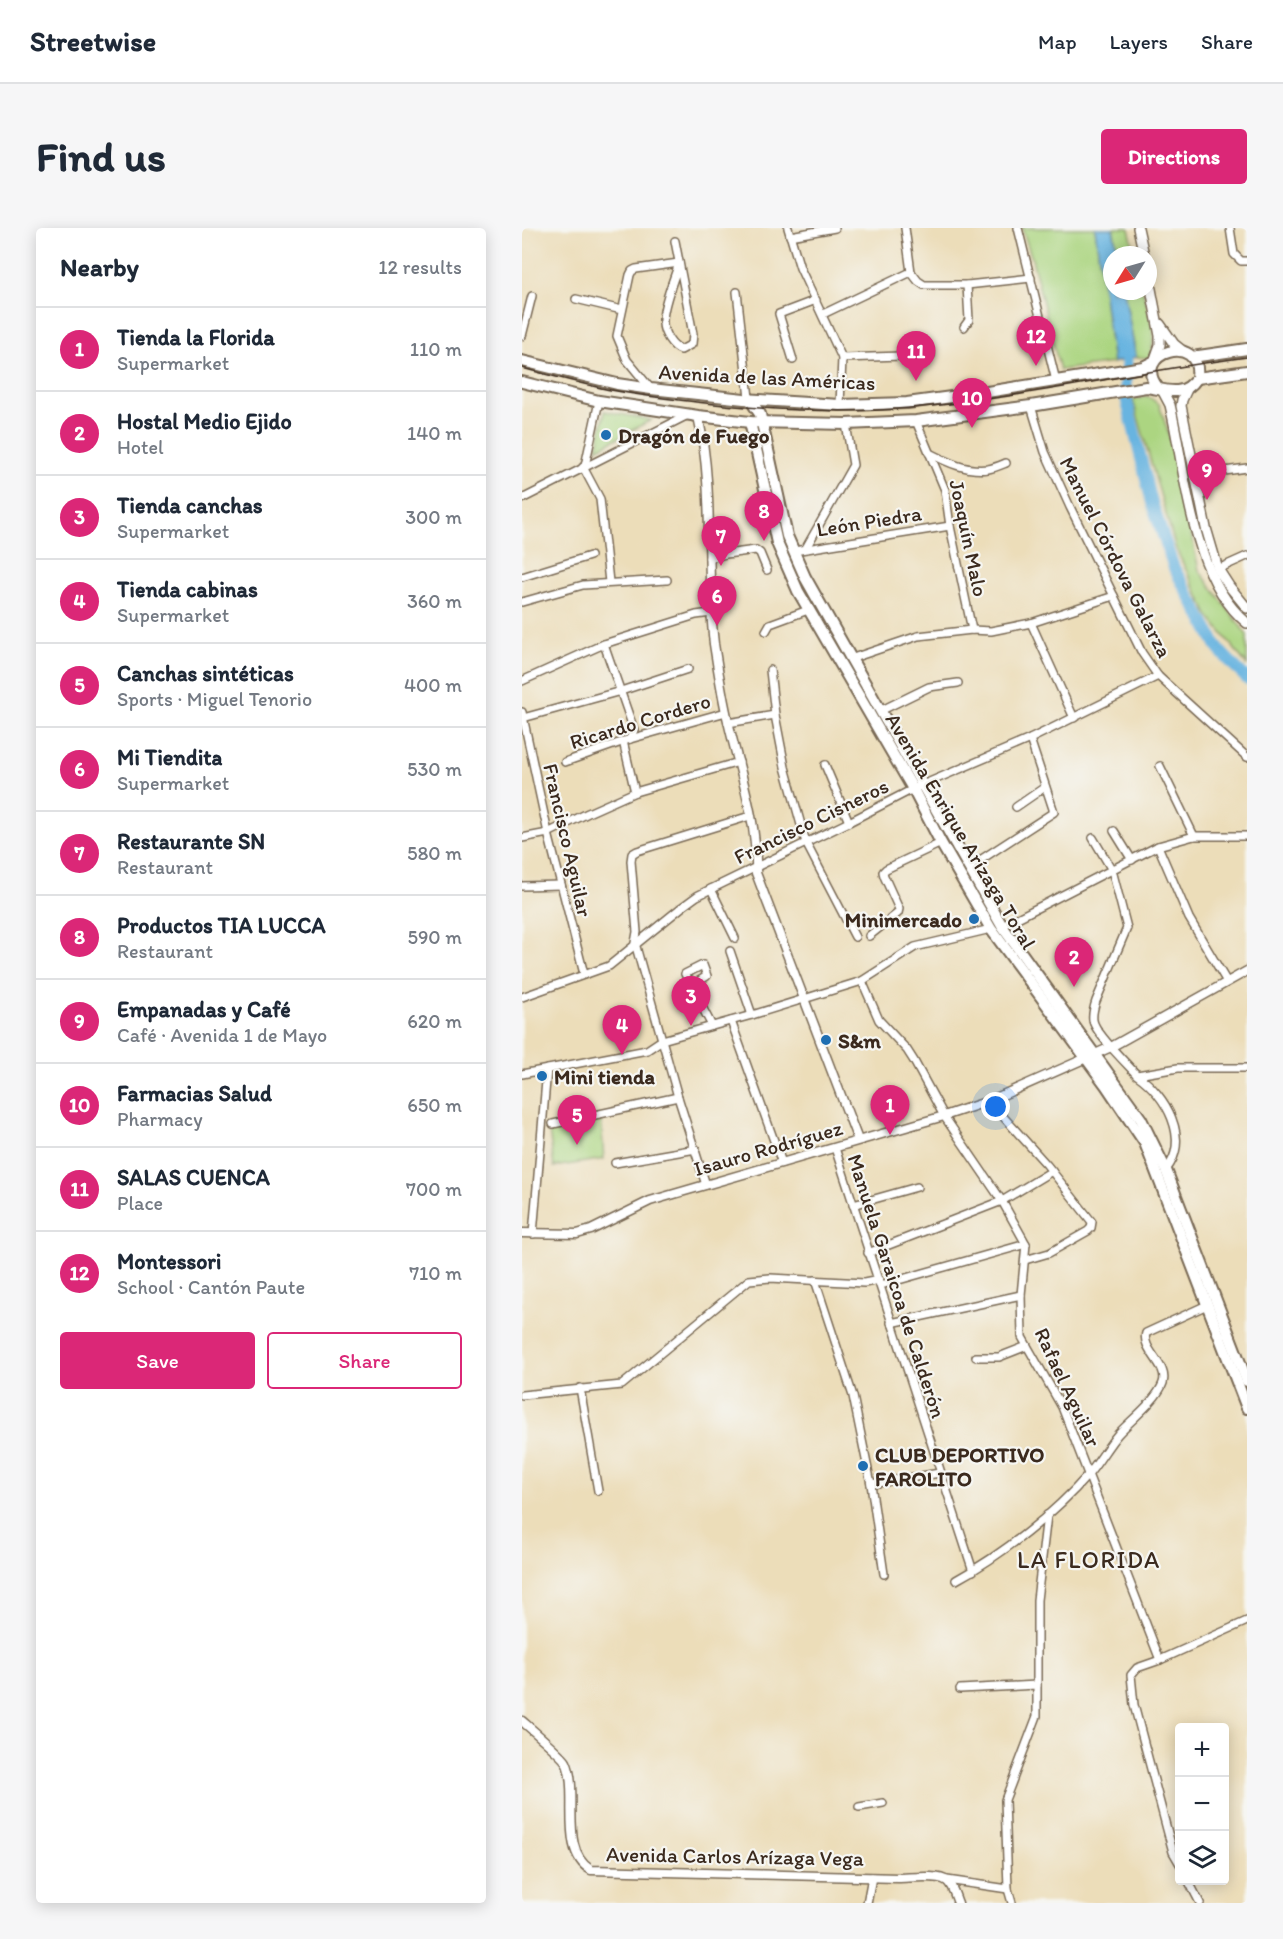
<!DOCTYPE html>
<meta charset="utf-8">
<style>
body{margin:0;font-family:Itim,sans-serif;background:#f6f6f7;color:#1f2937}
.controls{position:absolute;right:18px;bottom:18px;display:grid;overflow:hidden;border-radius:6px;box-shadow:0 3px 15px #0003}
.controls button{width:54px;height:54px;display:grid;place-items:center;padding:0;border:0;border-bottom:2px solid #e0e1e3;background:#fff;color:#1f2937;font:30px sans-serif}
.compass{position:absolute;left:581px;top:18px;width:54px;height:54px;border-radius:50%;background:#fff;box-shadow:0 3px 15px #0003;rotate:233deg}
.you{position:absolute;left:474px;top:879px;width:21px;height:21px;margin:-15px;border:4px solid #fff;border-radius:50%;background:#1a73e8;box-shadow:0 0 0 9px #1a73e833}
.badge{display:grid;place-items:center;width:39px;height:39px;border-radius:50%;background:#db2777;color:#fff;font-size:20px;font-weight:700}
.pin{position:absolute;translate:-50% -50px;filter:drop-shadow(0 2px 3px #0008)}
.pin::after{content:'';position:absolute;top:32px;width:21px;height:18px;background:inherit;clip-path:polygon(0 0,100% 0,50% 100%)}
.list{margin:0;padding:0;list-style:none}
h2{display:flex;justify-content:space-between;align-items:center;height:78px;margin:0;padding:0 24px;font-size:26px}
h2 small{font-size:20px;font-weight:400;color:#747a83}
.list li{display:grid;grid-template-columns:39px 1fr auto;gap:18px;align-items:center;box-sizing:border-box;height:84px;padding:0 24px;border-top:2px solid #e0e1e3}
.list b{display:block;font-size:22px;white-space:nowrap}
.list p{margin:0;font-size:20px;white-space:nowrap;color:#747a83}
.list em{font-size:20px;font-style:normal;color:#747a83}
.actions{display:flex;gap:12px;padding:18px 24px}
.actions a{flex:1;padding:14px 0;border:2px solid #db2777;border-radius:6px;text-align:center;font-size:21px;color:#db2777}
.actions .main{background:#db2777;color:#fff}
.icon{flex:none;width:33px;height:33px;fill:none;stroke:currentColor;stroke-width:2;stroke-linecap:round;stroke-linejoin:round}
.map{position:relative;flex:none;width:725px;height:1675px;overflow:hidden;border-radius:6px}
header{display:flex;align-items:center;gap:36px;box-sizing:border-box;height:84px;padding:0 30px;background:#fff;border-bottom:2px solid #e0e1e3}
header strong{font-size:28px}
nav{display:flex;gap:33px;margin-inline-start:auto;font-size:21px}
.intro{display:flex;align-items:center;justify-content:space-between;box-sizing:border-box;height:144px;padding:0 36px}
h1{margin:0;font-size:42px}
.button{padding:15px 27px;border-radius:6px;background:#db2777;color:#fff;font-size:21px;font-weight:700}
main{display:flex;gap:36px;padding:0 36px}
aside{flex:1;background:#fff;border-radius:6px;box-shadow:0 3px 15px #0003}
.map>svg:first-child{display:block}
.green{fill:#acd581;stroke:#748050;stroke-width:1.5}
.water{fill:#67b4e0;stroke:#516f7f;stroke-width:1.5}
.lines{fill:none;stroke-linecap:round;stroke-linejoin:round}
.river{stroke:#67b4e0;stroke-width:12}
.minor-casing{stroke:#796954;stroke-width:10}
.tertiary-casing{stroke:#796954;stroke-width:11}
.secondary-casing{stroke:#796954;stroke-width:12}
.primary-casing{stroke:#796954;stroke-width:14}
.minor{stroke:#fff;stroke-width:7}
.tertiary{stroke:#fff;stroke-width:8}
.secondary{stroke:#fff;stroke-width:9}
.primary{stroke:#fff;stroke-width:10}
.tram{stroke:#3b2a1e;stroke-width:1.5}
.poi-dot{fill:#1f6fb2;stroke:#f6f6f2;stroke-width:2}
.labels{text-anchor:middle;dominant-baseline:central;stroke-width:4.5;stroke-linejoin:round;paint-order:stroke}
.street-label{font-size:21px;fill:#3b2a1e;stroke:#f6f6f2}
.poi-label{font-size:21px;font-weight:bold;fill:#3b2a1e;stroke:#f6f6f2;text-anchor:start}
.quarter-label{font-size:24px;letter-spacing:1.5px;fill:#3b2a1e;stroke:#f6f6f2}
</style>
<header>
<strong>Streetwise</strong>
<nav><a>Map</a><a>Layers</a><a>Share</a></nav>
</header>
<div class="intro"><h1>Find us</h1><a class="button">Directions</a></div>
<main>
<aside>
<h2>Nearby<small>12 results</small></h2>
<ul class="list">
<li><span class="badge">1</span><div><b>Tienda la Florida</b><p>Supermarket</p></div><em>110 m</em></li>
<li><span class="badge">2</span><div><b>Hostal Medio Ejido</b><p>Hotel</p></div><em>140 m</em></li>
<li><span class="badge">3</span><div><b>Tienda canchas</b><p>Supermarket</p></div><em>300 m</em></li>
<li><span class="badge">4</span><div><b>Tienda cabinas</b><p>Supermarket</p></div><em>360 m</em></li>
<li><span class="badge">5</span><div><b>Canchas sintéticas</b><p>Sports · Miguel Tenorio</p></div><em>400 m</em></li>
<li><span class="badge">6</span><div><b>Mi Tiendita</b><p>Supermarket</p></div><em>530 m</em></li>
<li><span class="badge">7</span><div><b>Restaurante SN</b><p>Restaurant</p></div><em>580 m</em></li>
<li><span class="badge">8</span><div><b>Productos TIA LUCCA</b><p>Restaurant</p></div><em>590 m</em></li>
<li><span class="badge">9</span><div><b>Empanadas y Café</b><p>Café · Avenida 1 de Mayo</p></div><em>620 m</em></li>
<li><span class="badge">10</span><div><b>Farmacias Salud</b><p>Pharmacy</p></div><em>650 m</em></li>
<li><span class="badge">11</span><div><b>SALAS CUENCA</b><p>Place</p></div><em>700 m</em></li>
<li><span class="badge">12</span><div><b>Montessori</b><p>School · Cantón Paute</p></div><em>710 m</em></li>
</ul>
<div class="actions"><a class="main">Save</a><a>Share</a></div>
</aside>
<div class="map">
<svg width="725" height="1675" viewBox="0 0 725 1675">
<rect width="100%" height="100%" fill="#f6f6f2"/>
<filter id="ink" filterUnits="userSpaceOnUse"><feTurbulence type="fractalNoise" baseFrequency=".0167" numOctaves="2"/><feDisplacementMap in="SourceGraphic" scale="12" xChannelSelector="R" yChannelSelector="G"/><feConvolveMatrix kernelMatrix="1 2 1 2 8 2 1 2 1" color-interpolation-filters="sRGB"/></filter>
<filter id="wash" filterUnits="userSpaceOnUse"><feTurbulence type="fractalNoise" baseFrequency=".008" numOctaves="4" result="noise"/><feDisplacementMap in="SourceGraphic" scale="24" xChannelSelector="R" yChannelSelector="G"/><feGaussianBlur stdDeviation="1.35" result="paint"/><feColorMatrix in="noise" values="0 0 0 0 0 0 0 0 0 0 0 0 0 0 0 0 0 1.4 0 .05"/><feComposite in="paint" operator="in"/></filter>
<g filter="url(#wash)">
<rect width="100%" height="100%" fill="#ecddb9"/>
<!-- green -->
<g class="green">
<path d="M 500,0 L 573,0 L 591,135 L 538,142 L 510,31 Z"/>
<path d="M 591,0 L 607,0 L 613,27 L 596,27 Z"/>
<path d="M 602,63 L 621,63 C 626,85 637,108 627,130 L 614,129 Z"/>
<path d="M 625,168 L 637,176 L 646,204 L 677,342 L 725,407 L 725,437 L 686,387 L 654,321 L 611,172 Z"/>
<path d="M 83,183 L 129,192 L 75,221 Z"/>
<path d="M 79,892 L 82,931 L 32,939 L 27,902 Z"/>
</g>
<!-- water -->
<path class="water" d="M 573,0 L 591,0 L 596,27 L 590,27 L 590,63 L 602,63 L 614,129 L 591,135 Z"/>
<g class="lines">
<!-- river -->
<path class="river" d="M 602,117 L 605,138 L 603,166 L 630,275 L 652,340 L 697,422 L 725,451"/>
</g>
</g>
<g filter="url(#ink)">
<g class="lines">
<!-- minor casing -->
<g class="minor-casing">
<g id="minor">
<path d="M 266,0 L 278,40 L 320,130 L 318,177"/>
<path d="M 383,0 L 389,44 L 396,53 L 402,57 L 445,57 L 509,50"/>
<path d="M 496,0 L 534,153"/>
<path d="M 708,0 L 712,26 L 719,33 L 725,33"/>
<path d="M 268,8 L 313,0"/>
<path d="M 153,13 L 171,106 L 170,116 L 159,122 C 150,119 141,105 141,95 C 140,79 152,51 157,35"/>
<path d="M 215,64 L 227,170"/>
<path d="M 54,71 L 100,82"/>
<path d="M 301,86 L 389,44"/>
<path d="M 442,99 L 447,92 L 445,57"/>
<path d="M 0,108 L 10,68"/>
<path d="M 320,130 L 409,127"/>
<path d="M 271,132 L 257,86 L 294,72"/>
<path d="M 128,160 L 105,132 L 95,108 L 108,47 L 110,43 L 114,41 L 157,35"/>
<path d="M 509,178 L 523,224 L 548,279 L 620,425 L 636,448 L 725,529"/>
<path d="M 394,193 L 423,262 L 428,298 L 450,402"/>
<path d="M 407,225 C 425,234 445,244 466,241 C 472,240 479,237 484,235"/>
<path d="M 63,238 L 77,173"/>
<path d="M 61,239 L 78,271 L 87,354"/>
<path d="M 672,247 L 725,240"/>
<path d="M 0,271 L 166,187"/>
<path d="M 284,320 L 331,237 L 324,196"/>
<path d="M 272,323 L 428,298"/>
<path d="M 187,330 L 204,326 L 234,322 L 238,325 L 245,342"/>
<path d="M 696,341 L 725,328"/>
<path d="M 0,349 L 68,328"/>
<path d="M 0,374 L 61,357 L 145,352"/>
<path d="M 509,395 L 552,490"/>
<path d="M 244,403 L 248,396 L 286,382"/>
<path d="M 82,416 L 112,502 L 108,511"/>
<path d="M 328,431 L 396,408 L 450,402 L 469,403 L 509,395 L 592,368"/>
<path d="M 248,442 L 253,487 L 263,539 L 284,615 L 333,709"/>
<path d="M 0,453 L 82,416 L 174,387 L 189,385"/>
<path d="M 358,483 L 407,459 L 436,455"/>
<path d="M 0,484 L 26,605 L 62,746"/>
<path d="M 1,490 L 99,463 L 166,441"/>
<path d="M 206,495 L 253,487"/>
<path d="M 101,513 L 113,564"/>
<path d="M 43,534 L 108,511 L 204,484"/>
<path d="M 303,537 L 327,594"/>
<path d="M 638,538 L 672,608"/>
<path d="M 494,579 L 523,559"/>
<path d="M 592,603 L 610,632"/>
<path d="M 0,610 L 26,605 L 66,585 L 113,564 L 217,534"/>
<path d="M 571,610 L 590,642 L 605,700 L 574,773 C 572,779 570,785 571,792 C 572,804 605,836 615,847 L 656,840 L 725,840"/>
<path d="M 636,618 L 667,690 L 705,754"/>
<path d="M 446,640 L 532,584 L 508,511"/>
<path d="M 0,658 L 39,657"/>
<path d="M 189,661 L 213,710"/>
<path d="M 480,698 L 636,618 L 672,608 L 725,608"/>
<path d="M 347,708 L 376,685 L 377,681 L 362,648 L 361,644 L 364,641 L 419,615"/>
<path d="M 208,723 L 230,787"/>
<path d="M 340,753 L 357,792 L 385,822 L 392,833 L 422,888 L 480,973 L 504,1016 L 499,1067 L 500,1109 L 540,1179 L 638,1432"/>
<path d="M 169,758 L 185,748 L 181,737 L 163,746 L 190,798"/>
<path d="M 0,769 L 87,738 L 160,679 L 175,668 L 189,661 L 327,594 L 391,561 L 508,511 L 636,448"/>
<path d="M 209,793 L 260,935"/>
<path d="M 0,846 L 125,822 L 140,812 L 230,787 L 340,753 L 393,719 L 469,701"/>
<path d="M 615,847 C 644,867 669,911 644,942"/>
<path d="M 467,873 L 525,937 L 570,994 L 569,1000 L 566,1003 L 527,1025 L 503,1032"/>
<path d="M 31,896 L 156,869"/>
<path d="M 313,920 L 451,1343"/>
<path d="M 93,935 L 174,921"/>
<path d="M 184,957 L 156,869 L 113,715 L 115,704 L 109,633 L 110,626 L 115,623 L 228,588"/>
<path d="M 331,977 L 395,959"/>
<path d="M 11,1006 L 25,841"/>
<path d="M 346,1025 L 480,973 L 530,943"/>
<path d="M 293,1052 L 331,1168 L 349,1256 L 362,1346"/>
<path d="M 359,1057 L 504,1016"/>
<path d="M 369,1095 L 499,1067"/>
<path d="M 454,1129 L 477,1129 L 505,1118"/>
<path d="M 58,1160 L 76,1263"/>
<path d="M 0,1167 L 100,1157 L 227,1052 L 248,1050 L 342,1055 L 357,1052"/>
<path d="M 349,1256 L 418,1245"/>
<path d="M 434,1352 C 480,1327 532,1286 566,1247 C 577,1234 585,1219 596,1206 C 609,1192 635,1172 641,1155 C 647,1137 619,1122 624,1105 L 685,1077"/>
<path d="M 438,1461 L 515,1457"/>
<path d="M 337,1579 L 361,1575"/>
<path d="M 658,1636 L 651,1624 L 612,1477 L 609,1447 L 615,1440 L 638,1432 L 725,1393"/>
<path d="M 425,1652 L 486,1661"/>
<path d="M 666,1652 L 678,1675"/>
<path d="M 345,1675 L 350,1649"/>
<path d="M 490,1675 L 486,1661 L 483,1572 L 515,1488 L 515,1372 L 525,1287"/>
</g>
</g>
<!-- tertiary casing -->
<g class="tertiary-casing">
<g id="tertiary">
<path d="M 176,188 C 193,262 183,341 192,416 C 196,441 200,468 206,493 C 217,542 236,594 234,645 L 336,912"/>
<path d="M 0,1005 L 55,1006 L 69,1002 L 128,973 L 422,888 L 467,873 L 589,819 L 725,743"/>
<path d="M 0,1493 C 8,1500 40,1527 44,1534 C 58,1564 36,1623 69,1642 L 376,1650 C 388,1650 416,1646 425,1653 C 431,1658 433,1668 436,1675"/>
</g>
</g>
<!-- secondary casing -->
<g class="secondary-casing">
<g id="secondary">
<path d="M 616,0 L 622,27"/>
<path d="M 626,45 L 638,108 L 638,117 L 633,131"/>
<path d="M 638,96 L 652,116 L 662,124"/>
<path d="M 666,159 L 660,172 L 659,178 L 684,300 L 696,341 L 707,358 L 725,380"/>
<path d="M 640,162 L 648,177 C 664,244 669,349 725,395"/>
</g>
</g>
<!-- primary casing -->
<g class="primary-casing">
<g id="primary">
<path d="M 670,129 L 725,121"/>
<path d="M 0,133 L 95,156 L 129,161 L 222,171 L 318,177 L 385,175 L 459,165 L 621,139 L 631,134"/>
<path d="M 675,150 L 725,143"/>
<path d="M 0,154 L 77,173 L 176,188 L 228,194 L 324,196 L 394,193 L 509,178 L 624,159 C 643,161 661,171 675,150 C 681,103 607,124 636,160"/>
<path d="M 227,170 L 238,186 L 265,308 L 283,349 L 480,698 L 619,891 L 644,942 L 725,1153"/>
<path d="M 228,194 L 255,315 L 276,363 L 391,561 L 419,615 L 469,701 L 584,857 L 623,915 L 725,1180"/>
</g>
</g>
<!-- minor -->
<use href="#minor" class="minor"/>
<!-- tertiary -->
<use href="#tertiary" class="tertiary"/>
<!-- secondary -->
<use href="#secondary" class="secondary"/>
<!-- primary -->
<use href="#primary" class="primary"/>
<!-- tram -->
<path class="tram" d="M 0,140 C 26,147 53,154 79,160 C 110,167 142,170 174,174 C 244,182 317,186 387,180 C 500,171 613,143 725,129"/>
</g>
</g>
<!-- markers -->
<g class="poi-dot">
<circle cx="84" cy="207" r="6"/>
<circle cx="452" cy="691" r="6"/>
<circle cx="304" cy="812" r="6"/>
<circle cx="20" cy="848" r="6"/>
<circle cx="341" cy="1238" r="6"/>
</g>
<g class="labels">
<!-- street labels -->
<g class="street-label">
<text transform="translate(245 149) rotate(3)">Avenida de las Américas</text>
<text transform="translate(347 293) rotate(-9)">León Piedra</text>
<text transform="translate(447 310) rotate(78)">Joaquín Malo</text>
<text transform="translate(594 329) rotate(63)">Manuel Córdova Galarza</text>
<text transform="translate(118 493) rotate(-17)">Ricardo Cordero</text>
<text transform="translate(289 593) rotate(-26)">Francisco Cisneros</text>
<text transform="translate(439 603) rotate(59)">Avenida Enrique Arízaga Toral</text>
<text transform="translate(46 612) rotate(77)">Francisco Aguilar</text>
<text transform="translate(246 920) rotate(-16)">Isauro Rodríguez</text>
<text transform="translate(375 1058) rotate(72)">Manuela Garaicoa de Calderón</text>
<text transform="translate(546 1159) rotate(65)">Rafael Aguilar</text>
<text transform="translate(213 1628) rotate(1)">Avenida Carlos Arízaga Vega</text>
</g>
<!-- poi labels -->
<g class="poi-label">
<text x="96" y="207">Dragón de Fuego</text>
<text x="440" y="691" text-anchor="end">Minimercado</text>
<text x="316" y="812">S&amp;m</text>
<text x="32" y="848">Mini tienda</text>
<text x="353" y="1226">CLUB DEPORTIVO<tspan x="353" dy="24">FAROLITO</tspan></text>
</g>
<!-- quarter labels -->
<g class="quarter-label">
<text x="567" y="1331">LA FLORIDA</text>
</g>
</g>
</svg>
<div class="controls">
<button>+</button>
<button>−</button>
<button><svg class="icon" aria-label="layers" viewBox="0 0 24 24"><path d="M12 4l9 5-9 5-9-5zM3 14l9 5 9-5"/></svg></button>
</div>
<svg class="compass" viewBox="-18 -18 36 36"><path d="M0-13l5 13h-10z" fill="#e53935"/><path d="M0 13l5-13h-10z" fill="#747a83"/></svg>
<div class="you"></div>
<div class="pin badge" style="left:368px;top:907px">1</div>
<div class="pin badge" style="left:552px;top:759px">2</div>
<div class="pin badge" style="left:169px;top:798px">3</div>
<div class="pin badge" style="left:100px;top:827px">4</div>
<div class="pin badge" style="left:55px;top:917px">5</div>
<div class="pin badge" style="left:195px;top:398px">6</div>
<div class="pin badge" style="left:199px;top:338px">7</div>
<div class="pin badge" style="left:242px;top:313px">8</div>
<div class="pin badge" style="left:685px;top:272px">9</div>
<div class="pin badge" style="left:450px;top:200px">10</div>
<div class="pin badge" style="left:394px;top:153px">11</div>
<div class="pin badge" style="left:514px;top:138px">12</div>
</div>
</main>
